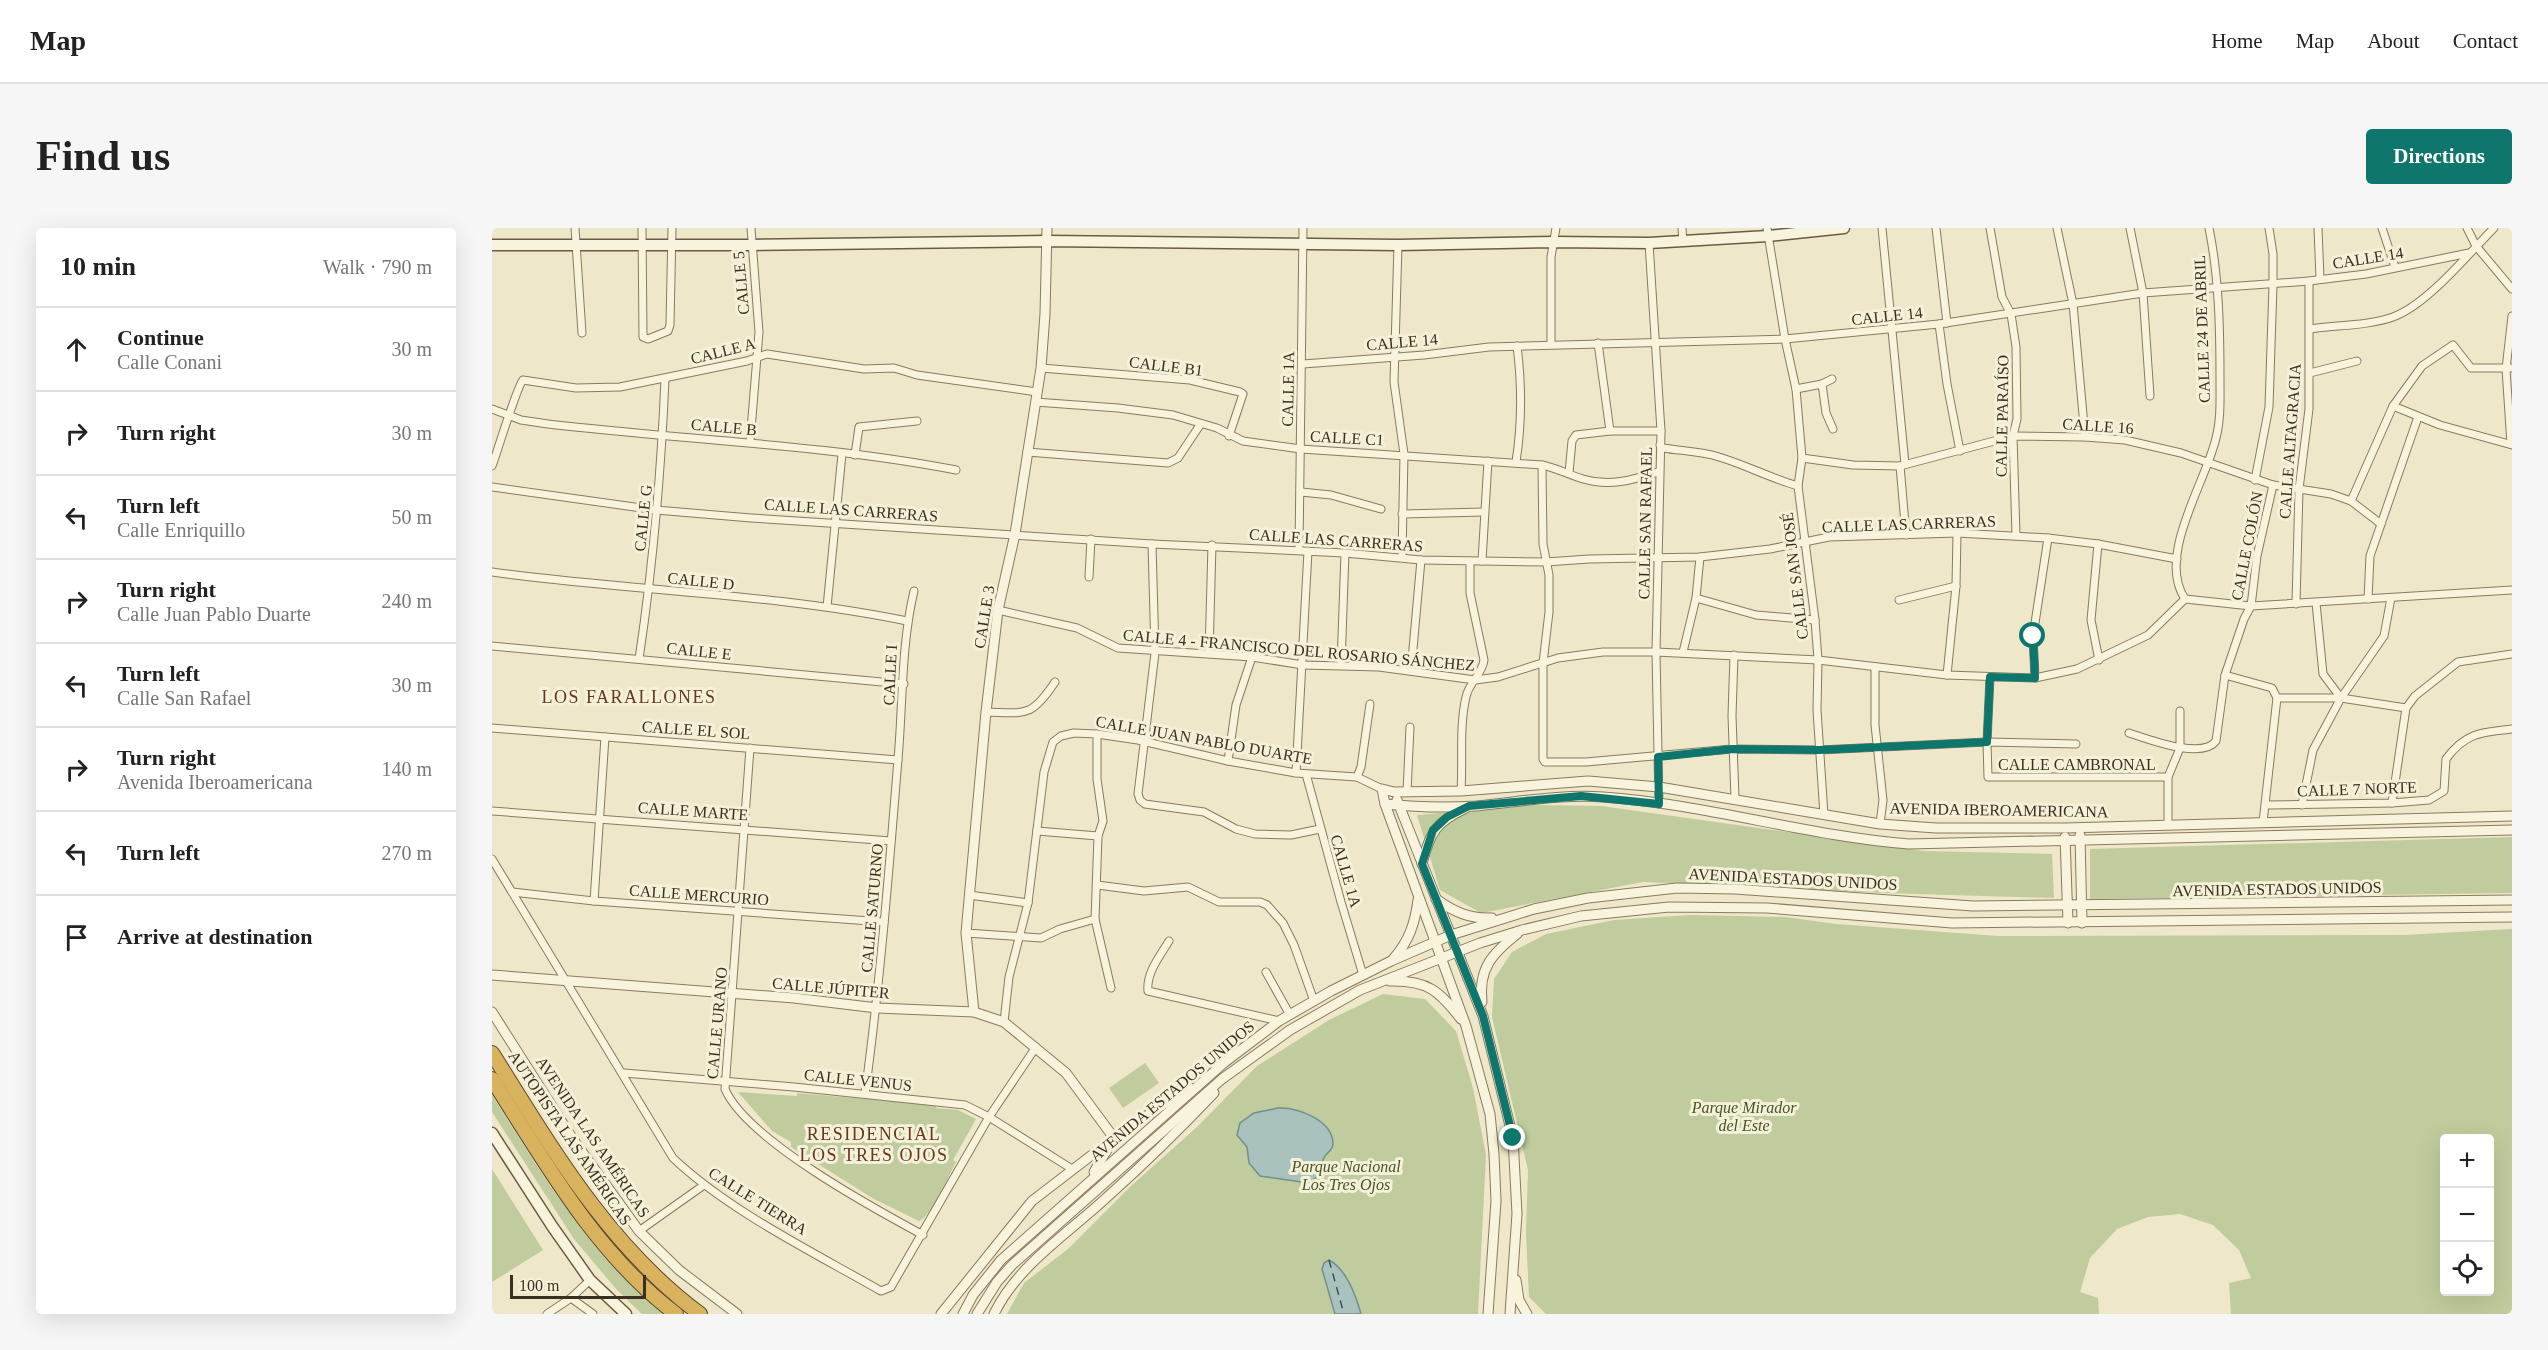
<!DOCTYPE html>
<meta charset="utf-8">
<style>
body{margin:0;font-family:Georgia,serif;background:#f6f6f6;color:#222}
.controls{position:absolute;right:18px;bottom:18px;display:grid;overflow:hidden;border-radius:6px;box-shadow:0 6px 24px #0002}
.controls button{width:54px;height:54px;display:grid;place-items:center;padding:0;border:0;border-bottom:2px solid #e0e0e0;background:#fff;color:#222;font:30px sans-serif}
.scale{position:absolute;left:18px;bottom:15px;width:136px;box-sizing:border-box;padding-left:6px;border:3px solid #3a3021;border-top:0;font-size:16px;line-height:21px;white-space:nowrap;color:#3a3021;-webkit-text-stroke:4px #f5f0d8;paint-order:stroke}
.stop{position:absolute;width:18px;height:18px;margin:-14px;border:4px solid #0f766e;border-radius:50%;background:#fff}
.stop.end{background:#0f766e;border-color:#fff;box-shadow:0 2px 6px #0008}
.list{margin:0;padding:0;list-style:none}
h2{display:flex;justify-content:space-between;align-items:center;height:78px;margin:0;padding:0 24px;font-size:26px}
h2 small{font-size:20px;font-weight:400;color:#767676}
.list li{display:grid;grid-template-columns:39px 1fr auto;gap:18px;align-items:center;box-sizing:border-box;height:84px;padding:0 24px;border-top:2px solid #e0e0e0}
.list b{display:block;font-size:22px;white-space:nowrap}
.list p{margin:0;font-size:20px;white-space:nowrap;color:#767676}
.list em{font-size:20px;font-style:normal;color:#767676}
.icon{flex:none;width:33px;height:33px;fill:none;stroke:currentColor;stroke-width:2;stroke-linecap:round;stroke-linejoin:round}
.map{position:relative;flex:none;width:2020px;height:1086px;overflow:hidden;border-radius:6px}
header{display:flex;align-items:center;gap:36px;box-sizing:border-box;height:84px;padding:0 30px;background:#fff;border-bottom:2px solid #e0e0e0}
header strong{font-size:28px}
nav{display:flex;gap:33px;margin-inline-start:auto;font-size:21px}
.intro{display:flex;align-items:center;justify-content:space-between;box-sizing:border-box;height:144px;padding:0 36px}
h1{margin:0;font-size:42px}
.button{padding:15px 27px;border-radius:6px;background:#0f766e;color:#fff;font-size:21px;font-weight:700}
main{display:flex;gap:36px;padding:0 36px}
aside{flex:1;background:#fff;border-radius:6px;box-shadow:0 6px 24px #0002}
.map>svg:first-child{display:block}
.green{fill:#c0cc9d;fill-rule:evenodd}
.water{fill:#a9c2be;stroke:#70908c;stroke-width:1.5}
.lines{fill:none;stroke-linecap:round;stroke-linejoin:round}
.ferry{stroke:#31575a;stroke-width:1.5;stroke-dasharray:8 6;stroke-linecap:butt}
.minor-casing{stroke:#897b5e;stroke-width:9}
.tertiary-casing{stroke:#897b5e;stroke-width:11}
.secondary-casing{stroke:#6b5c41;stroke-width:13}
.motorway-casing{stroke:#584832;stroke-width:16}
.minor{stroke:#f8f3dc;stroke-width:7}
.tertiary{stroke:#f8f3dc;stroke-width:9}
.secondary{stroke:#f8f3dc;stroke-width:10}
.motorway{stroke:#d9b25e;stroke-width:14}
.route{stroke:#0f766e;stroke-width:8}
.labels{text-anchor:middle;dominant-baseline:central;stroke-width:6;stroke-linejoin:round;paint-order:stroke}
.street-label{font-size:16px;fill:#3a3021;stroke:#f5f0d8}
.park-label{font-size:16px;font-style:italic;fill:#455628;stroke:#f5f0d8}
.neighbourhood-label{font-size:18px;letter-spacing:1.5px;fill:#663822;stroke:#f5f0d8}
</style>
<header>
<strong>Map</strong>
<nav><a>Home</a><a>Map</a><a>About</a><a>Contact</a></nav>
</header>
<div class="intro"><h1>Find us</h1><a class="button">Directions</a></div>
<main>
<aside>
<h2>10 min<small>Walk · 790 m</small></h2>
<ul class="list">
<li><svg class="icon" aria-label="ahead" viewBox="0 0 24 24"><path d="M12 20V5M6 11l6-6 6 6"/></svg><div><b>Continue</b><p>Calle Conani</p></div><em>30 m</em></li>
<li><svg class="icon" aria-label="right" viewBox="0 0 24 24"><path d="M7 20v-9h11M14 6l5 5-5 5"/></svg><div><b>Turn right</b></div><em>30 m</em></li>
<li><svg class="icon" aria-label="left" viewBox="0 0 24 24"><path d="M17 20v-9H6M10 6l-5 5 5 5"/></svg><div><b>Turn left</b><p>Calle Enriquillo</p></div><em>50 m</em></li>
<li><svg class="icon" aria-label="right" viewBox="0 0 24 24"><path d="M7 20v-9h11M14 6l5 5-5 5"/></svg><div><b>Turn right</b><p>Calle Juan Pablo Duarte</p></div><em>240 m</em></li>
<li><svg class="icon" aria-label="left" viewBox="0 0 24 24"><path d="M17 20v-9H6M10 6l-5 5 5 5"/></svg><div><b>Turn left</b><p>Calle San Rafael</p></div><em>30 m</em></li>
<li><svg class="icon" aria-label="right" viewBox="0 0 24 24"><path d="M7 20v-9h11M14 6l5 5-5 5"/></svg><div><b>Turn right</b><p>Avenida Iberoamericana</p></div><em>140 m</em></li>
<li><svg class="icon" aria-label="left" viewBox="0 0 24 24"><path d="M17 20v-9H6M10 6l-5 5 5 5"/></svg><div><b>Turn left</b></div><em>270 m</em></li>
<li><svg class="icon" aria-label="arrive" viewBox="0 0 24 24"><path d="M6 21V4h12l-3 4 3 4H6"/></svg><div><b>Arrive at destination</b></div></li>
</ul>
</aside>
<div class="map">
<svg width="2020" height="1086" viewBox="0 0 2020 1086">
<rect width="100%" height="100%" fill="#eee7c9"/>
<!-- green -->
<g class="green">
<path d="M 1043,577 L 1109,578 L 1432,623 L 1560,626 L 1562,670 L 1391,665 L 1151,654 L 989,685 L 948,662 L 925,587 Z"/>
<path d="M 2020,609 L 2020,665 L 1598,671 L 1598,621 Z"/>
<path d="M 1198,687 L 1293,689 L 1344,696 L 1506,708 L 1913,707 L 2020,701 L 2020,1086 L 1739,1086 L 1737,1055 L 1759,1050 L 1747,1022 L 1721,997 L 1688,986 L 1656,989 L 1625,1001 L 1598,1030 L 1588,1064 L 1606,1070 L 1607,1086 L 1054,1086 L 1037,1069 L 1034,1006 L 1036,942 L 1000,789 L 1002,751 L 1020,724 L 1054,706 L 1122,692 ZM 1952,910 L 1998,910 L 1998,1064 L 1952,1064 Z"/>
<path d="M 891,766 L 933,771 L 964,803 L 981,860 L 994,927 L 986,1086 L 515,1086 L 532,1055 L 576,1021 L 639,958 L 705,899 L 765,838 L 837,792 Z"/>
<path d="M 653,835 L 667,855 L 631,880 L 617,860 Z"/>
<path d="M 246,864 L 305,868 L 305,865 L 444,877 L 444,880 L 466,882 L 484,891 L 461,932 L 464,934 C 457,947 440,988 427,993 L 382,971 L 299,919 L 299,914 L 280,903 Z"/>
<path d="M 0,867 C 49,945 99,1028 171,1086 L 150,1086 L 125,1062 L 82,1011 L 0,884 Z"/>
<path d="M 0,941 L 51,1022 L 0,1054 Z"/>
</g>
<!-- water -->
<g class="water">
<path d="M 786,880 C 805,879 841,892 841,916 C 841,923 833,925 831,932 C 829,936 831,941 829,946 L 817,955 L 768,948 L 757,935 L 755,919 L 745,907 L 748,895 L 762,885 Z"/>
<path d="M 837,1032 C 854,1041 864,1068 869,1086 L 843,1086 L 830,1041 L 832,1035 Z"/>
</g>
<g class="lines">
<!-- ferry -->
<path class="ferry" d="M 837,1032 L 852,1086"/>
<!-- minor casing -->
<g class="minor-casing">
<g id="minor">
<path d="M 83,0 L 90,105"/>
<path d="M 150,0 L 151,109 L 156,111 L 176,103 L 178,97 L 180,0"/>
<path d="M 1190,0 L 1191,14"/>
<path d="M 1275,0 L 1293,111 L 1304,161 L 1310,230 L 1306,258 L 1323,392 L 1326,432 L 1325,482 L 1332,587"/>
<path d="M 1390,0 L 1413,236"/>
<path d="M 1444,0 L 1455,95"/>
<path d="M 1498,0 L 1510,69 L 1519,86 L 1524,119 L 1525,191 L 1521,208 L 1524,307"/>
<path d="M 1565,0 L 1581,76 L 1593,209"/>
<path d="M 1638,0 L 1651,65 L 1658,168"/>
<path d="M 1826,0 L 1828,51"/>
<path d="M 1890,0 L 1903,39"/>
<path d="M 1975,0 L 1984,18 L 2020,61"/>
<path d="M 1157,15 L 1169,203 L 1164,424 L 1167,576"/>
<path d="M 906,17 L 902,154 L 912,226 L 910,329"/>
<path d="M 1447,96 L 1455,156 L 1468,223"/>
<path d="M 1818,101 C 1844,97 1875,98 1901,89 C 1935,77 1976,26 2002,0"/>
<path d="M 1059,115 L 1059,29 L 1064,0"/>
<path d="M 1106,115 L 1118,203"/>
<path d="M 811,136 L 932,127 L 997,119 L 1293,111 L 1447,96 L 1651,65 L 1817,53 L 1874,46 L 1977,25"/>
<path d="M 549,140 L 698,152 L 748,164 L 751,166 L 737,208"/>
<path d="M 1818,145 L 1865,133"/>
<path d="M 1330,156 L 1334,185 L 1341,201"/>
<path d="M 1304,161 L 1330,156 L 1340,151"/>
<path d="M 543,174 L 626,180 L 681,187 L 725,200 L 751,213 L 809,221 L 1050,237 C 1065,240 1077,247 1091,251 C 1118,259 1140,252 1166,244"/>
<path d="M 1901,178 L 1948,197 L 2020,217"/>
<path d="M 0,181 L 29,192 L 56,196 C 192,212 329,216 464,242"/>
<path d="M 258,214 L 267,104 L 259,0"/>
<path d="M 2019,216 L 2014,141 L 2020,88"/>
<path d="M 1168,217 L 1171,220 C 1189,223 1209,223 1227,229 C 1254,237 1278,250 1306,258"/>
<path d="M 535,224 L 676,235 L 686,230 L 708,197"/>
<path d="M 363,227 L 367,199 L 425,193"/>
<path d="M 1310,230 L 1361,237 L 1408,238 L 1521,208 L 1593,209 L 1633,212 L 1689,225 L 1781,257 L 1839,266 L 1859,273 L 1889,296"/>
<path d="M 1024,234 C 1030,195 1030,157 1025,118"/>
<path d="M 1050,237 L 1051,316 L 1057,347 L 1057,384 L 1051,435 L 1051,531 L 1053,534 L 1094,534 L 1240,521 L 1327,522 L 1495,514 L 1584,516"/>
<path d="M 0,238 C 5,225 25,158 31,152 L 84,160 L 128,159 L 255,133 L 275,126 L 372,141 L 402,140 L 425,147 L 545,164"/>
<path d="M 1408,238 L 1414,307"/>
<path d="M 1077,245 L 1080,213 L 1084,207 L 1118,203 L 1169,203"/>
<path d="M 1763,252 L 1777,179 L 1781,57 L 1781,26 L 1777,0"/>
<path d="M 0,259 L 164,282 L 259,290 L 660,316 L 853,325 L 929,332 L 1054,334 L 1097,331 L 1208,329 L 1278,321 L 1337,309 L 1465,305 L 1556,310 L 1606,316 L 1685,331"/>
<path d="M 809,264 L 839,267 L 889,281"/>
<path d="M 1859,273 L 1901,178 L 1930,138 L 1961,117 L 1979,140 L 2020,140"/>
<path d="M 910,286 L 992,284"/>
<path d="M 660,316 L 663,425 L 646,566 L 648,572 L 653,576 L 712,584 L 744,601 L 763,606 L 799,607 L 828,601"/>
<path d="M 1606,316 L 1599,392 L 1607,432"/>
<path d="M 807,322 L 811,0"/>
<path d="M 990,333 L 996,233"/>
<path d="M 0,344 C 138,363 278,365 415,393"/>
<path d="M 597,349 L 599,311"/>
<path d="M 1204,370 L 1264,387 L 1323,392"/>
<path d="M 1693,371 C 1664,328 1714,254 1724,210 C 1729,191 1728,171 1728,151 C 1728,101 1727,49 1717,0"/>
<path d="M 1876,371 L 1878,328 L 1926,189"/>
<path d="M 1407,372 L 1464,358"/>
<path d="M 1824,375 L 1831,446 L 1849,470"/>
<path d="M 1804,376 L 1807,261 L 1817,181 L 1817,53"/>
<path d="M 335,379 L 350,226"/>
<path d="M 506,382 L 585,400 L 626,420 L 760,429 L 811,437 L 887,439 L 983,452 L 1006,449 L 1066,430 L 1111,424 L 1164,424 L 1326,432 L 1455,447 L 1543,450 L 1585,441 L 1656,407 L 1693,371 L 1759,378 L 2020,362"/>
<path d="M 0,418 L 412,456"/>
<path d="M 1191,424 L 1204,370 L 1208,329"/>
<path d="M 717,426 L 720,317"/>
<path d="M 1242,427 L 1240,488 L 1243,570"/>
<path d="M 147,431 C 161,338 169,245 173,151"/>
<path d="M 849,437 L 853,325"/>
<path d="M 1383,439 L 1383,497 L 1391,572 L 1388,596"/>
<path d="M 919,443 L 929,332"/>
<path d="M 1455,447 L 1464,358 L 1465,305"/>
<path d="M 1733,447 L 1780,460 L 1785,470 L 1849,470 L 1914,480"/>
<path d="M 1498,449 L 1495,514 L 1496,549 L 1676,549"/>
<path d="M 1543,450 L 1541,408 L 1556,310"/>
<path d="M 494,484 C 534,485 539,490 563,454"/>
<path d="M 0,500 L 406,532"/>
<path d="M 1637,505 C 1656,511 1710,532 1724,513 L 1733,447 L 1752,391 L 1759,378 L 1765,328 L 1781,257"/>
<path d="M 605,506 L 605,551 L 611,593 L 606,608 L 603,691 L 619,760"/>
<path d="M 258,520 L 233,861 C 254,911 381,980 431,1007"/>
<path d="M 736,533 L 744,477 L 760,429"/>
<path d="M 804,545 L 816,323"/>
<path d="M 814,546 L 849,674 L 871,747"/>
<path d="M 865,549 L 869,539 L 878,476"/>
<path d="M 969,563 C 971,532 967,499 974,469 C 977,454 990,447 992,432 L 978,365 L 978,333"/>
<path d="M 915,564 L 918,499"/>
<path d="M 1900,575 L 1914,480 L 1923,468 L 1966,434 L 2020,426"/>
<path d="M 1774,577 L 1900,575 L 1937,572 L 1952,563 L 1954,531 C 1973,505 1989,504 2020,501"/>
<path d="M 1810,577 L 1821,522 L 1849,470 L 1892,408 L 1899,370"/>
<path d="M 0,583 L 399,613"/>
<path d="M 1771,594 L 1785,470"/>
<path d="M 1676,596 L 1676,549 L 1688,520 L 1688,483"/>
<path d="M 545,603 L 606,608"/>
<path d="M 0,631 L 181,930 C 237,983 321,1024 389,1063 L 399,1059 L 497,889 L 544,819"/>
<path d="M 605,657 L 652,663 L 696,659 L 727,674 L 768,674 L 775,677 L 791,695 L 802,717 L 822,773"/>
<path d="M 20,664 L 102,673 L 392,694"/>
<path d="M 477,667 L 536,675"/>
<path d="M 102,673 L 113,509"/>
<path d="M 474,705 L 549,710 L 568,701 L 603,691"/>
<path d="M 677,713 C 668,728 654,745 656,763 L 787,793"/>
<path d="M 774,744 L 798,787"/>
<path d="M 512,794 L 517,749 L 536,675 L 552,544 L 561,514 L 569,508 L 582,505 L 605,506 L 646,512 L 736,533 L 804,545 L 865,549 L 890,561"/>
<path d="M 132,845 L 302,859 L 473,877 L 497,889 L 580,941"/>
<path d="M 373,866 C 388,755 397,643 406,531 C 411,475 409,418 422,363"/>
<path d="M 147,1003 L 212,957"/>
<path d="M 79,1070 L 101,1086"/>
<path d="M 55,1086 L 79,1070 L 98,1052"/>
</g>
</g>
<!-- tertiary casing -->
<g class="tertiary-casing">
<g id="tertiary">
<path d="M 905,572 L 991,788 L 1021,910 L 1025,986 L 1018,1086"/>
<path d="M 893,576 C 922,579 954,580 984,578 C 1027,574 1068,566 1111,569 C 1214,576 1314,608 1417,616 L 2020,602"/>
<path d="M 1588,607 L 1590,695"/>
<path d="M 1573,609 L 1576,695"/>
<path d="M 930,636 C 938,604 944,594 974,580"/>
<path d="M 944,671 C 962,684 978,691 1000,690"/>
<path d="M 902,730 C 917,713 923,695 926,672"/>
<path d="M 0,747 L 302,770 L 385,780 L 482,784 L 512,794 L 574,845 L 622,910"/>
<path d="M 898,753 C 936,752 947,763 969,791"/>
<path d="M 990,774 C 986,740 1001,725 1025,706"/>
<path d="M 0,784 L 80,910 L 147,1003 L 187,1042 L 245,1086"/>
<path d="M 482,784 L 474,705 L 494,484 L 506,382 L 523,306 L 549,140 L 553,86 L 555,0"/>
<path d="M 602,944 L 619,915"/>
<path d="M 1024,1052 L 1027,1072 L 1035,1086"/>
<path d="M 449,1086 L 540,973 L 622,910 L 697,859"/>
<path d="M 471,1086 L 481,1067 L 509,1032 L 733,834 L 787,793 L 839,763 L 899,733 L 959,707 L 1042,681 L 1096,670 L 1185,660 L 1243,661 L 1481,678 L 2020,672"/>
<path d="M 485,1086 L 505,1054 L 520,1037 L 730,851 L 798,802 L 868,762 L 988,715 L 1030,702 L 1089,688 L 1177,679 L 1275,680 L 1460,695 L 2020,689"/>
<path d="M 502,1086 C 525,1038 575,1006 613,971 C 651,937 687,902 722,865"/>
<path d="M 996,1086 L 1004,973 L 1002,926 L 998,886 L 974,798 L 893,576 L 890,561 L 902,564 L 969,563 L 1096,553 L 1167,559 L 1388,596 L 1444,600 L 1573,600 L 2020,588"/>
</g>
</g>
<!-- secondary casing -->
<g class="secondary-casing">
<g id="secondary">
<path d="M 0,17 L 259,17 L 555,13 L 906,17 L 1061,14 L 1157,15 L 1276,8 L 1352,0"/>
<path d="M 0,905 L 60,998 L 98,1052 L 134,1086"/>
</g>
</g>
<!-- motorway casing -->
<g class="motorway-casing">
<g id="motorway">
<path d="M 0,825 C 60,920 116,1018 208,1086"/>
<path d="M 0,851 C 53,934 104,1026 184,1086"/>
</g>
</g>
<!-- minor -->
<use href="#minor" class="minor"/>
<!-- tertiary -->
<use href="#tertiary" class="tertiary"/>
<!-- secondary -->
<use href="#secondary" class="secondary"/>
<!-- motorway -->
<use href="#motorway" class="motorway"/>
</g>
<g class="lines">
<!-- route -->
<path class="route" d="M 1021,910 L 991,788 L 930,636 L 941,602 L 955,589 L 977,578 L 1089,568 L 1167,576 L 1166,529 L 1240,521 L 1327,522 L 1495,514 L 1498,449 L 1543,450 L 1541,408"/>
</g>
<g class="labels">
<!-- street labels -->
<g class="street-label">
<text transform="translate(1876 30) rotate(-9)">CALLE 14</text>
<text transform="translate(249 55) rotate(-95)">CALLE 5</text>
<text transform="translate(1395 88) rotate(-6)">CALLE 14</text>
<text transform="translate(1710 101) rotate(-92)">CALLE 24 DE ABRIL</text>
<text transform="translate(910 114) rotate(-5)">CALLE 14</text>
<text transform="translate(231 123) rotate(-14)">CALLE A</text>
<text transform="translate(674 138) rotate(7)">CALLE B1</text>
<text transform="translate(796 161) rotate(-89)">CALLE 1A</text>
<text transform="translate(1510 188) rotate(-89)">CALLE PARAÍSO</text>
<text transform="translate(1606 198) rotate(4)">CALLE 16</text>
<text transform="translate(232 199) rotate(5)">CALLE B</text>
<text transform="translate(855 210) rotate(3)">CALLE C1</text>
<text transform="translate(1798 213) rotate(-86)">CALLE ALTAGRACIA</text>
<text transform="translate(359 282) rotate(4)">CALLE LAS CARRERAS</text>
<text transform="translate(151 290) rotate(-84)">CALLE G</text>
<text transform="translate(1153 295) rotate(-89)">CALLE SAN RAFAEL</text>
<text transform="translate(1417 296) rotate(-2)">CALLE LAS CARRERAS</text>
<text transform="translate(844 312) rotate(4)">CALLE LAS CARRERAS</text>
<text transform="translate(1755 318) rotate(-79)">CALLE COLÓN</text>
<text transform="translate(1303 348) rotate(-97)">CALLE SAN JOSÉ</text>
<text transform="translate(209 353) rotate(6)">CALLE D</text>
<text transform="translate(492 389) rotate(-81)">CALLE 3</text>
<text transform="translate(807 422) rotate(5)">CALLE 4 - FRANCISCO DEL ROSARIO SÁNCHEZ</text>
<text transform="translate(207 423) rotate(6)">CALLE E</text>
<text transform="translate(398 447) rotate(-87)">CALLE I</text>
<text transform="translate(204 502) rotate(4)">CALLE EL SOL</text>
<text transform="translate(712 512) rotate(10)">CALLE JUAN PABLO DUARTE</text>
<text x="1585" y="536">CALLE CAMBRONAL</text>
<text transform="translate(1865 561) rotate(-2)">CALLE 7 NORTE</text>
<text transform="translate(1507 582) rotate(1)">AVENIDA IBEROAMERICANA</text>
<text transform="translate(201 583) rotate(4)">CALLE MARTE</text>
<text transform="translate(854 643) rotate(74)">CALLE 1A</text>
<text transform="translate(1301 651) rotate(3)">AVENIDA ESTADOS UNIDOS</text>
<text transform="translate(1785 661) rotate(-1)">AVENIDA ESTADOS UNIDOS</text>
<text transform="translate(207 667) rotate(4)">CALLE MERCURIO</text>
<text transform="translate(380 680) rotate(-85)">CALLE SATURNO</text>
<text transform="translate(339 760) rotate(5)">CALLE JÚPITER</text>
<text transform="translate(225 795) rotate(-85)">CALLE URANO</text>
<text transform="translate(366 852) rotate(6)">CALLE VENUS</text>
<text transform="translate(680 863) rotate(-40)">AVENIDA ESTADOS UNIDOS</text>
<text transform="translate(101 909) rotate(56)">AVENIDA LAS AMÉRICAS</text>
<text transform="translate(78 910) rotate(56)">AUTOPISTA LAS AMÉRICAS</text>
<text transform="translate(266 973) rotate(32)">CALLE TIERRA</text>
</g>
<!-- park labels -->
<g class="park-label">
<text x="1252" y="879">Parque Mirador<tspan x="1252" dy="18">del Este</tspan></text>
<text x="854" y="938">Parque Nacional<tspan x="854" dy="18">Los Tres Ojos</tspan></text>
</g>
<!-- neighbourhood labels -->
<g class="neighbourhood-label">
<text x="137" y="469">LOS FARALLONES</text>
<text x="382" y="906">RESIDENCIAL<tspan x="382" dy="21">LOS TRES OJOS</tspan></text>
</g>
</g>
</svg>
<div class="controls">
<button>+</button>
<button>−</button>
<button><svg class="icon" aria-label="locate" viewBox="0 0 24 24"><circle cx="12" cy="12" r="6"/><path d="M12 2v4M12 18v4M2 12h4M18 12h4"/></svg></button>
</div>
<div class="scale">100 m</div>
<div class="stop" style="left:1541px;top:408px"></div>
<div class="stop end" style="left:1021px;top:910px"></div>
</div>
</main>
